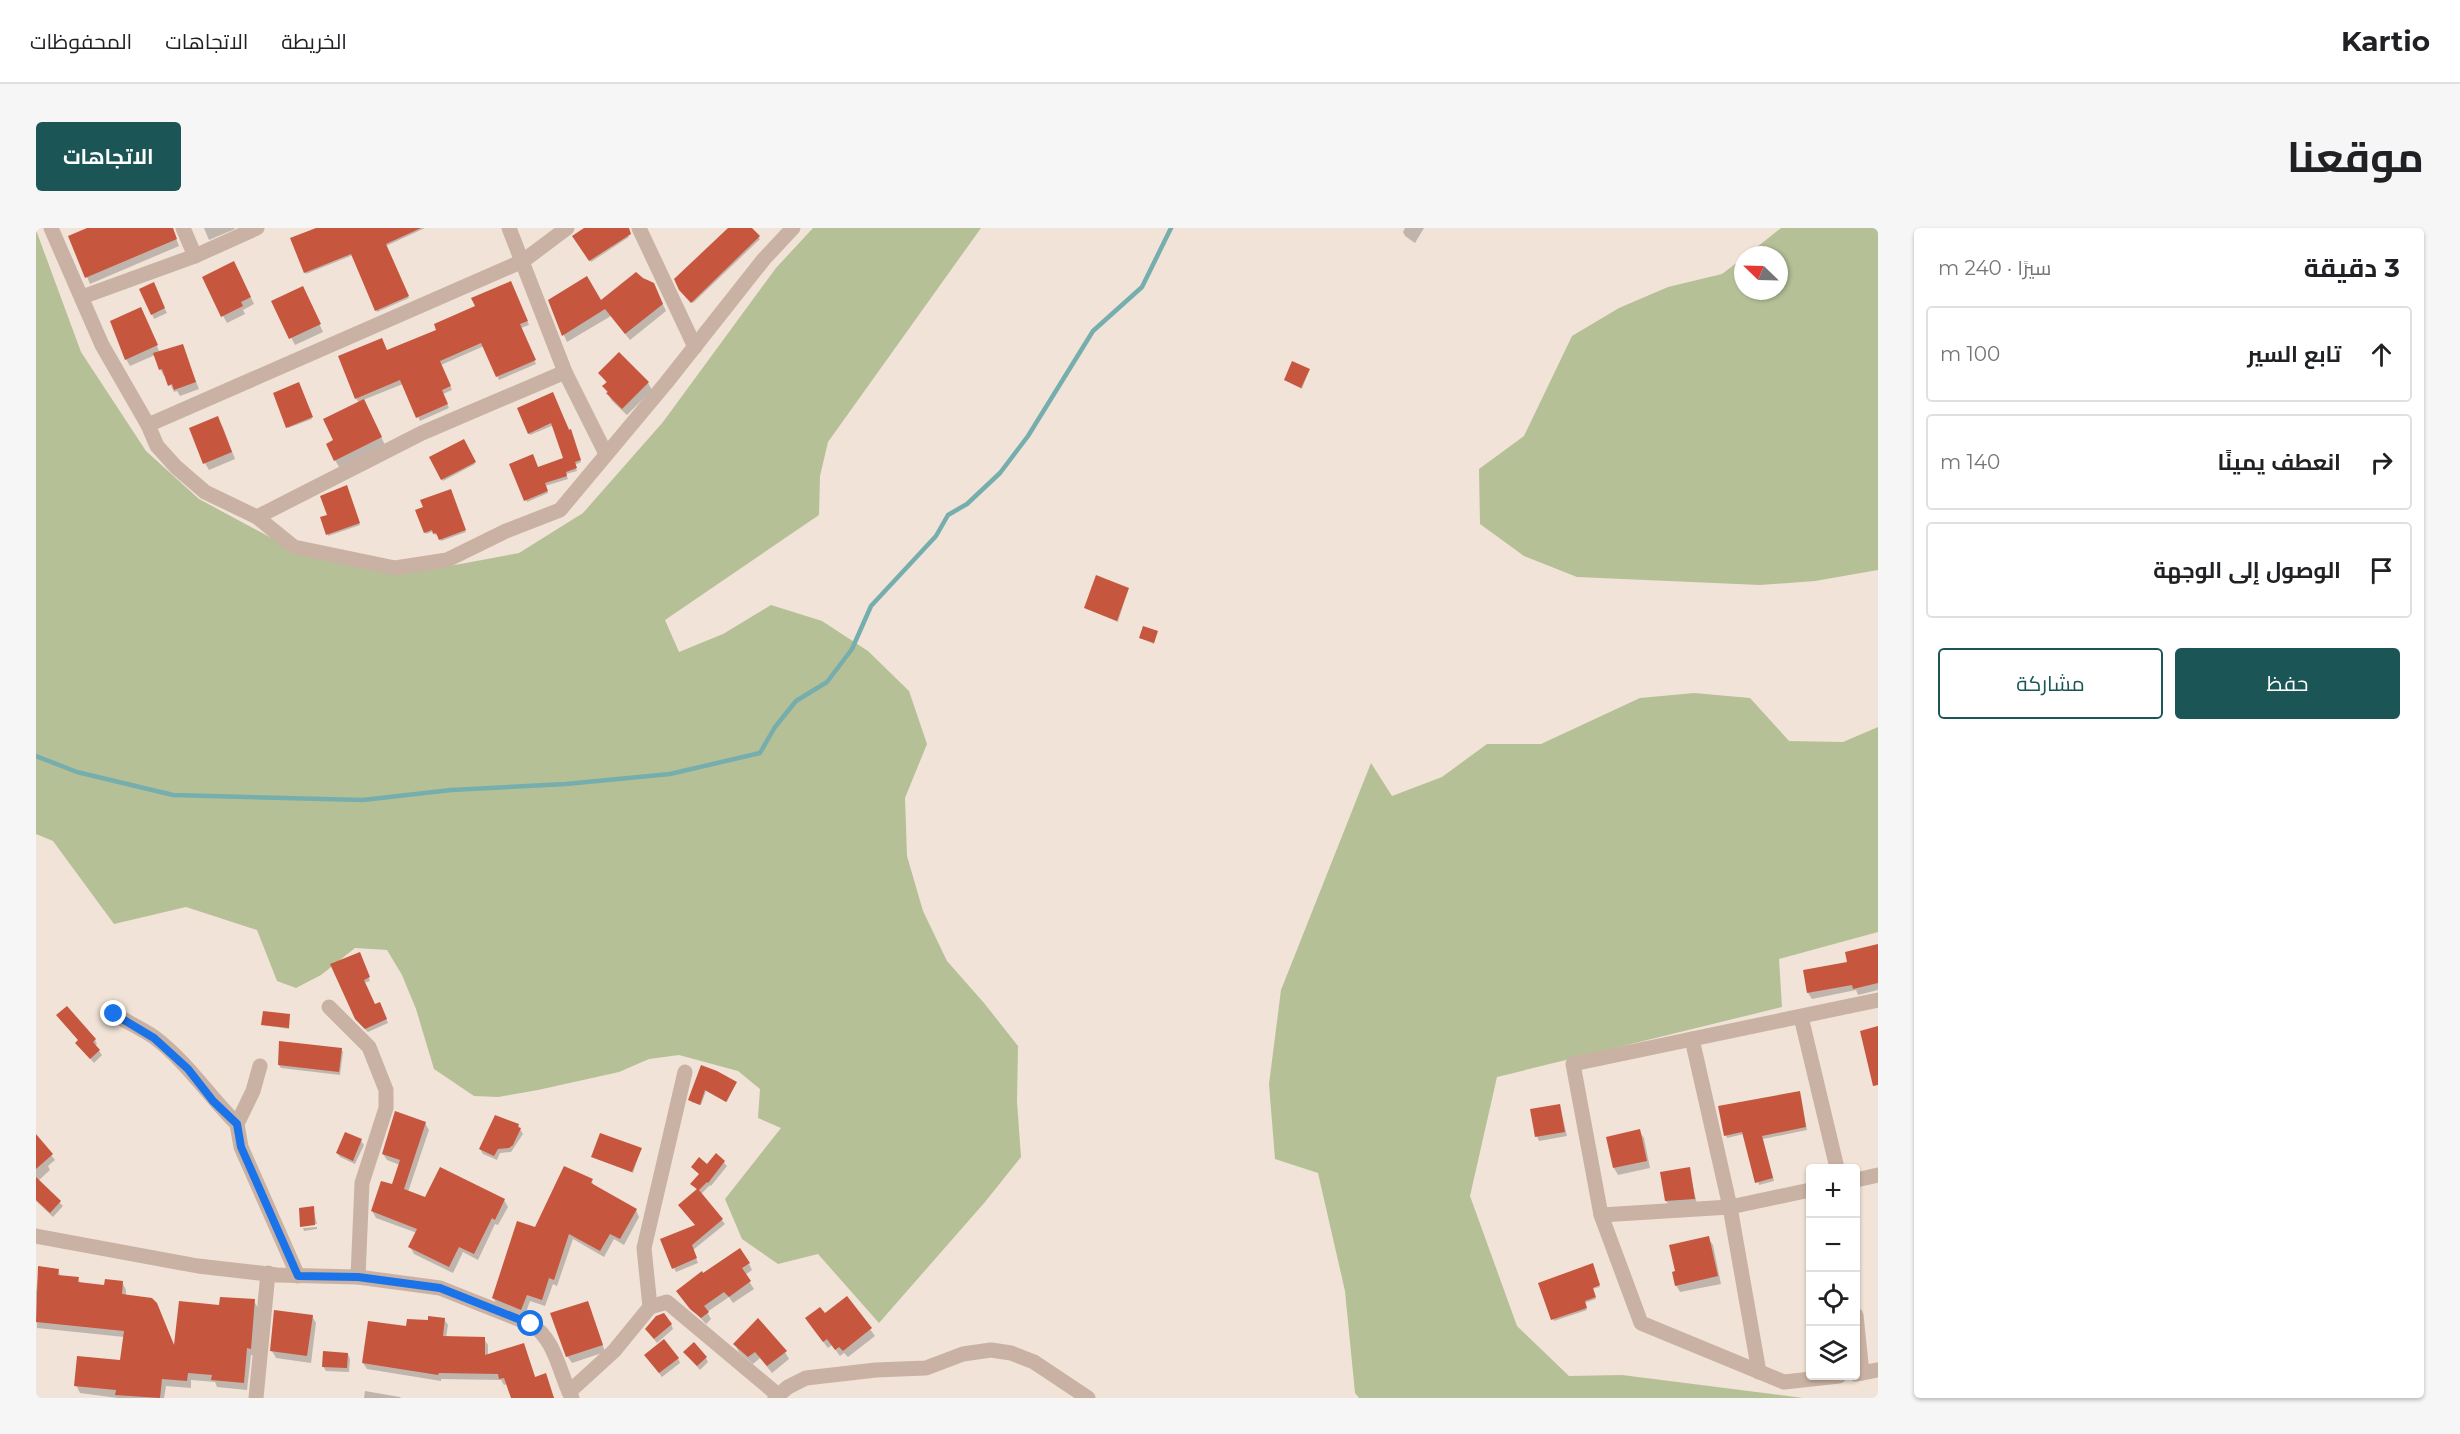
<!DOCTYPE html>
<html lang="ar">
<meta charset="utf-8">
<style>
body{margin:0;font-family:Montserrat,Cairo,sans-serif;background:#f6f6f6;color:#202124;direction:rtl}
.controls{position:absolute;right:18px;bottom:18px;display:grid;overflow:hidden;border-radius:6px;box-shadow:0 2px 4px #0004}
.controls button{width:54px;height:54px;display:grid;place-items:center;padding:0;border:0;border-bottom:2px solid #e0e0e0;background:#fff;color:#202124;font:30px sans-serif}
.compass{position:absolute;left:1698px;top:18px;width:54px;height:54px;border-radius:50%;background:#fff;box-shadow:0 2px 4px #0004;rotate:293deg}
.stop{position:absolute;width:18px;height:18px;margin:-14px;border:4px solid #1a73e8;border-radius:50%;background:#fff}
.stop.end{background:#1a73e8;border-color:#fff;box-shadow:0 2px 6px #0008}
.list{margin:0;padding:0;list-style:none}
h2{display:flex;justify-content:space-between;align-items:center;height:78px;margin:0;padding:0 24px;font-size:26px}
h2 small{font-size:20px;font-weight:400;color:#757577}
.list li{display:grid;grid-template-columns:39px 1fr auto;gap:18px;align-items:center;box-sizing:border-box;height:96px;margin:0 12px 12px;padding:0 12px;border:2px solid #e0e0e0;border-radius:6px}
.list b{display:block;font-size:22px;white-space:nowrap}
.list em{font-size:20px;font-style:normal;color:#757577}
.actions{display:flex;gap:12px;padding:18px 24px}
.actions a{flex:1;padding:14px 0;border:2px solid #1b5555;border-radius:6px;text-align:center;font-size:21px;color:#1b5555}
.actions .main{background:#1b5555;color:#fff}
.icon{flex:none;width:33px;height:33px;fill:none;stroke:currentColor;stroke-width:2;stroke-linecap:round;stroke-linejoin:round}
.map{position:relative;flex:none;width:1842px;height:1170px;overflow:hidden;direction:ltr;border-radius:6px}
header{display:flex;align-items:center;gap:36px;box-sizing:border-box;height:84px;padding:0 30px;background:#fff;border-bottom:2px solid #e0e0e0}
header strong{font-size:28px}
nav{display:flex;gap:33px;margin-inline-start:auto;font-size:21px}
.intro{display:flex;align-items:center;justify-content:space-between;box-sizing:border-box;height:144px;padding:0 36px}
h1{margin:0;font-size:42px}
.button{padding:15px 27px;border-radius:6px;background:#1b5555;color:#fff;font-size:21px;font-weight:700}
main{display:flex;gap:36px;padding:0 36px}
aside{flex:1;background:#fff;border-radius:6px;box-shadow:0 2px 4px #0004}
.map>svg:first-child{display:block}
.green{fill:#b5c097}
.shadow{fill:#0003}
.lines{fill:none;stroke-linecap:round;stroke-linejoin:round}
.stream{stroke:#76aead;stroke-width:4.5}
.building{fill:#c7563f}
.minor{stroke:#c9b2a3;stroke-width:15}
.route{stroke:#1a73e8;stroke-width:8}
</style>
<header>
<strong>Kartio</strong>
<nav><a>الخريطة</a><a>الاتجاهات</a><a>المحفوظات</a></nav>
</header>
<div class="intro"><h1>موقعنا</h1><a class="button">الاتجاهات</a></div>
<main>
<aside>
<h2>3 دقيقة<small>سيرًا · 240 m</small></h2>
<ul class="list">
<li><svg class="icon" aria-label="ahead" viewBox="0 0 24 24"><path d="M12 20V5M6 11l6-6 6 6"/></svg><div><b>تابع السير</b></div><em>100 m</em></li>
<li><svg class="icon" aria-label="right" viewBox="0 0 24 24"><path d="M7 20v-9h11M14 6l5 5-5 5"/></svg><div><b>انعطف يمينًا</b></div><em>140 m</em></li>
<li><svg class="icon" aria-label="arrive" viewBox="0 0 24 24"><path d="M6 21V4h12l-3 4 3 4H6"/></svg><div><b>الوصول إلى الوجهة</b></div></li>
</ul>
<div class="actions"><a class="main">حفظ</a><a>مشاركة</a></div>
</aside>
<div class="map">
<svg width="1842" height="1170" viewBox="0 0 1842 1170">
<rect width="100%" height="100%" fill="#f1e3d7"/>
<!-- green -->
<g class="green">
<path d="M 777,0 L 945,0 L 792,214 L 784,248 L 783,287 L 629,392 L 643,424 L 687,406 L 735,377 L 786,393 L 832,423 L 873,463 L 891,516 L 869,570 L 871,628 L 887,683 L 911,733 L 948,775 L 982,818 L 981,874 L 985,929 L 949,974 L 843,1095 L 782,1026 L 742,1036 L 706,1011 L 689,971 L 745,900 L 722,890 L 724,861 L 702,843 L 643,827 L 613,831 L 583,844 L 502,862 L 462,869 L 438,868 L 398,841 L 380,781 L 366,747 L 351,722 L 319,720 L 285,747 L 260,760 L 241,753 L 221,702 L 150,679 L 78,696 L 17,613 L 0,606 L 0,2 L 45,124 L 110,223 L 163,271 L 243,314 L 403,340 L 483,325 L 547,285 L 627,194 L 740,40 Z"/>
<path d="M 1745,0 L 1842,0 L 1842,342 L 1779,353 L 1724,357 L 1541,349 L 1488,328 L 1444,296 L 1443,241 L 1488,208 L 1536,108 L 1583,80 L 1632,59 L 1686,46 L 1707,30 L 1707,63 L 1743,63 L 1743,27 L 1711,27 Z"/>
<path d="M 1658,465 L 1714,470 L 1753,513 L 1807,514 L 1842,499 L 1842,704 L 1743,731 L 1746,779 L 1461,849 L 1434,968 L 1481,1098 L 1533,1148 L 1586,1147 L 1767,1170 L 1323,1170 L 1319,1165 L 1309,1063 L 1282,945 L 1239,931 L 1233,856 L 1245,762 L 1335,535 L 1356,568 L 1406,549 L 1451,516 L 1505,516 L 1604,470 Z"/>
</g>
<!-- shadow -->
<g class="shadow">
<path d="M 53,0 L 136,0 L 143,18 L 54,56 L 51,49 Z"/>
<path d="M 168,0 L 198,0 L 199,1 L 173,12 Z"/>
<path d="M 284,0 L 389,0 L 350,18 L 373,70 L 341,84 L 317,27 L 270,46 L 256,11 Z"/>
<path d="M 551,0 L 588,0 L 593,9 L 555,34 L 538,9 Z"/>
<path d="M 693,0 L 714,0 L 724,11 L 657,75 L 646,64 Z"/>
<path d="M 1369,0 L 1388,0 L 1379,15 L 1369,8 L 1367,4 Z"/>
<path d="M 202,42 L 218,76 L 207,82 L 209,86 L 191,95 L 187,88 Z"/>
<path d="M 477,59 L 493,97 L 485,100 L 500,136 L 463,152 L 448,118 L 405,137 L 416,162 L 407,166 L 413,180 L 384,193 L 367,156 L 327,172 L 349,217 L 303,239 L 299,232 L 299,213 L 323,175 L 320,170 L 351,123 L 402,102 Z"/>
<path d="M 119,61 L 131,85 L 118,91 L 116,86 Z"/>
<path d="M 621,64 L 630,83 L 594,112 L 575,88 L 531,114 L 513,73 L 564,74 Z"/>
<path d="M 270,67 L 287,104 L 259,117 L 237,74 Z"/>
<path d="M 108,88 L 124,125 L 146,118 L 163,161 L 144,168 L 141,163 L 138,164 L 130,148 L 128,148 L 124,141 L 119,127 L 94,138 L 90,131 Z"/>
<path d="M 1273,142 L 1266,161 L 1249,152 Z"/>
<path d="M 564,145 L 612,155 L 616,162 L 591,187 L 576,173 L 568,158 L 571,156 Z"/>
<path d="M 262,156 L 276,191 L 252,200 L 238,165 Z"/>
<path d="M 516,166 L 535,205 L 545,234 L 539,237 L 541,243 L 530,246 L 532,251 L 509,258 L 512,265 L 491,274 L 475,237 L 502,240 L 529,231 L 518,197 L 494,207 L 483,181 Z"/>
<path d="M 186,197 L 199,231 L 173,242 L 169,235 Z"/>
<path d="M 427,213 L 439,236 L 407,253 L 395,230 Z"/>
<path d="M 311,261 L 324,297 L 292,308 L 293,288 Z"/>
<path d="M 414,263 L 430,304 L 405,313 L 402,306 L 399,307 L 398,303 L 390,306 L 381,283 Z"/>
<path d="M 1092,361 L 1082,394 L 1049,380 Z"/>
<path d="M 1121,404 L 1118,416 L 1104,410 Z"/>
<path d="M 1842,718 L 1842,762 L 1822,767 L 1820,762 L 1776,771 L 1772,765 L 1813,735 Z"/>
<path d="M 325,729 L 334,753 L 328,755 L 339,778 L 345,778 L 352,795 L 332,804 L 322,794 Z"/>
<path d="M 253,787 L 253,801 L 227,797 Z"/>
<path d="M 22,788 L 59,812 L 61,816 L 59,818 L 66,827 L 58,835 L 44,819 L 43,813 Z"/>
<path d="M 305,821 L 307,824 L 304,847 L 245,840 L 243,837 Z"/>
<path d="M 666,839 L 700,855 L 691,874 L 670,863 L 665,877 L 655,874 Z"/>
<path d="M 1765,868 L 1771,902 L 1727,911 L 1738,953 L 1723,957 L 1708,906 L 1691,910 L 1690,907 Z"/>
<path d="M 1524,878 L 1531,908 L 1503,913 L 1501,908 Z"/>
<path d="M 389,895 L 393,902 L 372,964 L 390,971 L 468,972 L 472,979 L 462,997 L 459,996 L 442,1032 L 427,1024 L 417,1045 L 378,1026 L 374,1019 L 381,1005 L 340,990 L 336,983 L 357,958 L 364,937 L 351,932 L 347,926 Z"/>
<path d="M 482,897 L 487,906 L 475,924 L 464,925 L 461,932 L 447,926 L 444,921 Z"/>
<path d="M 1603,903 L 1608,910 L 1614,940 L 1582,947 L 1578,940 L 1572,910 Z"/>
<path d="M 0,908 L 19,932 L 12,938 L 14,942 L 2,953 L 0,950 Z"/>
<path d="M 325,913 L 328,917 L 319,936 L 304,929 L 301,925 Z"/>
<path d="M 605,921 L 597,945 L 557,929 Z"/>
<path d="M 681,927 L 691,938 L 675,958 L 674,957 L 665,966 L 689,996 L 657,1022 L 662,1035 L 640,1044 L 638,1040 L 660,998 L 662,963 L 656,956 L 664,947 L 657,939 L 671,939 Z"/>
<path d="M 1653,941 L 1661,976 L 1633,977 L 1630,973 Z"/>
<path d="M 555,952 L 559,959 L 600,982 L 603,989 L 588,1017 L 578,1011 L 568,1029 L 537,1011 L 521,1058 L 517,1056 L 509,1078 L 494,1073 L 489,1087 L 461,1076 L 457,1070 L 500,1001 Z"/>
<path d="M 4,955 L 27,978 L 17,989 L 0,973 L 0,959 Z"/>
<path d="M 277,980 L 281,996 L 266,997 Z"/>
<path d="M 281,999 L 281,1001 L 268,1003 L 267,1000 Z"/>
<path d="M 1672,1010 L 1677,1017 L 1685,1056 L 1644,1064 L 1640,1057 Z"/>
<path d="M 713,1036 L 716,1042 L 709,1047 L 718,1061 L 697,1075 L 693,1069 L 671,1084 L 675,1091 L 670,1096 L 646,1070 L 667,1047 Z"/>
<path d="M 1557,1039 L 1564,1059 L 1556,1061 L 1560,1071 L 1548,1075 L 1551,1082 L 1518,1093 L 1504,1056 Z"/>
<path d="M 3,1040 L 22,1042 L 25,1049 L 42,1051 L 45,1056 L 69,1058 L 86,1054 L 90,1062 L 90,1068 L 124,1085 L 140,1121 L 185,1078 L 218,1073 L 222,1080 L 219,1127 L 215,1127 L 211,1162 L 181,1159 L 179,1154 L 155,1152 L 155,1160 L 130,1158 L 128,1170 L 82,1170 L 44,1165 L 40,1157 L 85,1133 L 88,1109 L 1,1100 L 0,1065 Z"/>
<path d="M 811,1070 L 839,1108 L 812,1129 L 808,1125 L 804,1128 L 796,1117 L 792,1120 L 775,1098 Z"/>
<path d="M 552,1074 L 569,1124 L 536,1135 L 531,1128 Z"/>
<path d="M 276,1088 L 280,1095 L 275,1135 L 240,1130 L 236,1123 Z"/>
<path d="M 408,1091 L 412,1097 L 410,1110 L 448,1111 L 452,1117 L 452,1128 L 488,1117 L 500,1151 L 509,1147 L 518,1170 L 476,1170 L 471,1156 L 468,1157 L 465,1152 L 405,1151 L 405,1153 L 331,1141 L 327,1135 L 371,1100 Z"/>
<path d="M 635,1096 L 637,1101 L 621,1115 L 613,1105 Z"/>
<path d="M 699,1117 L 749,1124 L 753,1131 L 736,1145 L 724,1130 L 717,1136 L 703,1124 Z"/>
<path d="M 312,1126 L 314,1131 L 313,1144 L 290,1143 L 287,1138 Z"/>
<path d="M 652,1128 L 670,1130 L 672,1134 L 664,1142 Z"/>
<path d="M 642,1130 L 644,1135 L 626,1149 L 612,1131 Z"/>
<path d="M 329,1163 L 364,1169 L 365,1170 L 328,1170 Z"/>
</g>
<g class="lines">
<!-- stream -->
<path class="stream" d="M 0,528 L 41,544 L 137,567 L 327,572 L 415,562 L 530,556 L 634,546 L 724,525 L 739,499 L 760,473 L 791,454 L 816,421 L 835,378 L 900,308 L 912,287 L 931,276 L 964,245 L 992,208 L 1057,103 L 1106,59 L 1135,0"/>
</g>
<!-- building -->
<g class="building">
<path d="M 51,0 L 137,0 L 141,11 L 49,50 L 32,8 Z"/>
<path d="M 280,0 L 385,0 L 350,16 L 373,68 L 339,83 L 315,26 L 268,45 L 254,10 Z"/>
<path d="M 548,0 L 593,0 L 595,6 L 553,33 L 536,8 Z"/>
<path d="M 692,0 L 716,0 L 724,8 L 655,75 L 643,62 L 638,51 Z"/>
<path d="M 198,33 L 215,69 L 205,74 L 207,78 L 185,89 L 166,49 Z"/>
<path d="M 600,44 L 607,50 L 618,55 L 627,76 L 589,106 L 569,81 L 526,108 L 512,72 L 551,48 L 565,72 Z"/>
<path d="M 475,53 L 492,93 L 484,96 L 500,132 L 460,149 L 445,115 L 404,133 L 415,158 L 406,162 L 412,176 L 380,190 L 364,152 L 319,171 L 302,128 L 346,110 L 351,122 L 400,102 L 398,96 L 439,78 L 435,70 Z"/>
<path d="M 118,54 L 129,80 L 115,87 L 103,61 Z"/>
<path d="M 267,58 L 285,96 L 253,111 L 235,73 Z"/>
<path d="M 105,79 L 122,117 L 89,132 L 74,93 Z"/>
<path d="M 147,116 L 160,154 L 138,162 L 136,156 L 132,158 L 126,141 L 123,142 L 117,125 Z"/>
<path d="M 583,124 L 613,154 L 586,181 L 570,165 L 572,164 L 566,158 L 571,154 L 562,145 Z"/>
<path d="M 1256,133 L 1274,141 L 1265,160 L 1248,152 Z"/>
<path d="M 263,154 L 277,189 L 250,200 L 237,165 Z"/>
<path d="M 517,164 L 533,202 L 535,201 L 545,232 L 539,234 L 541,240 L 530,244 L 531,248 L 509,255 L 512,263 L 488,273 L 473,236 L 497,226 L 502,239 L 527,230 L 515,195 L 492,206 L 481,180 Z"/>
<path d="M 328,171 L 346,209 L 298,233 L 290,216 L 297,212 L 287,191 Z"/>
<path d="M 182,188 L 196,224 L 167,236 L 153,200 Z"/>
<path d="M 428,211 L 440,234 L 405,252 L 393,229 Z"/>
<path d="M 311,257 L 324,295 L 290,307 L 284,289 L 291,287 L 284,268 Z"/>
<path d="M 415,261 L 430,302 L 403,312 L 400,305 L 397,306 L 396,302 L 388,305 L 379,282 L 387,279 L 384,272 Z"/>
<path d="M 1060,347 L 1093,360 L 1081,393 L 1048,380 Z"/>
<path d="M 1107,398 L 1122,403 L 1118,415 L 1103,410 Z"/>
<path d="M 1842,716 L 1842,755 L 1817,761 L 1816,757 L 1771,765 L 1767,742 L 1811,734 L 1809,724 Z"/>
<path d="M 324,724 L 334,749 L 328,752 L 339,776 L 344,774 L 351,791 L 329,801 L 319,791 L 294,736 Z"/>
<path d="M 31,778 L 60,811 L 57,814 L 64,822 L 54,831 L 39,815 L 42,812 L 20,787 Z"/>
<path d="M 227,783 L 254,786 L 253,800 L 225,797 Z"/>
<path d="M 1842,798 L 1842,857 L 1837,858 L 1824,803 Z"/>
<path d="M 243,813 L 306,820 L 303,844 L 242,837 Z"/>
<path d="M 665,837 L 681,843 L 701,854 L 690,874 L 669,862 L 664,877 L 652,872 Z"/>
<path d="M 1764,863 L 1770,899 L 1726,908 L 1737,950 L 1719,955 L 1706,904 L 1688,908 L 1682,878 Z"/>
<path d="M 1524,876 L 1529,904 L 1499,909 L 1494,881 Z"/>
<path d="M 359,883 L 390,894 L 368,961 L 389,969 L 404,939 L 469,971 L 459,992 L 456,990 L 438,1026 L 423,1019 L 413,1039 L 372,1019 L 381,1001 L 335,983 L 345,953 L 356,956 L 364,932 L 346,926 Z"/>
<path d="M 459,887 L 483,896 L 482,899 L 485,900 L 477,917 L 473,920 L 462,921 L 458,928 L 443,921 Z"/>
<path d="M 1604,901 L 1611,933 L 1577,940 L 1570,909 Z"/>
<path d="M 309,904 L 326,911 L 317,933 L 300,925 Z"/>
<path d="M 564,905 L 606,920 L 596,944 L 555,929 Z"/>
<path d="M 0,906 L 17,926 L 0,941 Z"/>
<path d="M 680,925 L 689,933 L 672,955 L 671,954 L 663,962 L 687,991 L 656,1017 L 661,1030 L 636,1041 L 624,1011 L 659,997 L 642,977 L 661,961 L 654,956 L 663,946 L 655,939 L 663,929 L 671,936 Z"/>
<path d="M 528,938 L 557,951 L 555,955 L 601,981 L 584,1011 L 574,1006 L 564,1023 L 533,1006 L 518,1052 L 513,1050 L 506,1072 L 491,1067 L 485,1082 L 456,1070 L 481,993 L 499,999 Z"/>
<path d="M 1654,939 L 1659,971 L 1629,973 L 1624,944 Z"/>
<path d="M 0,949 L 25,973 L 14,985 L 0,972 Z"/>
<path d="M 278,978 L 279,997 L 264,999 L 263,980 Z"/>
<path d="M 1673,1008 L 1682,1048 L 1639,1058 L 1636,1044 L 1639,1043 L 1633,1017 Z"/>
<path d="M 704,1020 L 714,1035 L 706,1040 L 715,1053 L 693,1069 L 688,1064 L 668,1078 L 673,1084 L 665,1090 L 654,1081 L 640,1063 L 666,1043 L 667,1045 Z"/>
<path d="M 1557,1035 L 1564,1057 L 1557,1060 L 1560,1069 L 1549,1073 L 1551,1080 L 1515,1092 L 1502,1055 Z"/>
<path d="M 2,1038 L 23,1041 L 22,1047 L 43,1049 L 42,1054 L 68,1057 L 69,1051 L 87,1053 L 86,1066 L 116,1070 L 121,1075 L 138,1117 L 143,1073 L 183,1077 L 184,1069 L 219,1071 L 215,1121 L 211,1120 L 208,1155 L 175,1152 L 176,1147 L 152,1145 L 151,1153 L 126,1151 L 124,1170 L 79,1167 L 80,1162 L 38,1158 L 41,1128 L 84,1132 L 88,1103 L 0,1094 Z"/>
<path d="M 811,1068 L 836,1100 L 807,1123 L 803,1119 L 799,1122 L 791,1111 L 787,1114 L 769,1090 L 784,1079 L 789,1085 Z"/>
<path d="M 552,1073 L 567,1117 L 530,1129 L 514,1085 Z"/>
<path d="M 238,1082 L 277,1087 L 271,1128 L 234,1123 Z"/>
<path d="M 628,1085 L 636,1096 L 618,1111 L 609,1101 L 620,1088 Z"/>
<path d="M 392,1088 L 409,1090 L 407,1108 L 449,1109 L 449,1127 L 488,1115 L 499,1149 L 510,1145 L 518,1170 L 475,1170 L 468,1150 L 463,1151 L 462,1146 L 403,1145 L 402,1147 L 326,1135 L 332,1093 L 370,1098 L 371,1091 L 392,1092 Z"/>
<path d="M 722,1090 L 751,1123 L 731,1138 L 719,1124 L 712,1129 L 697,1116 Z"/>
<path d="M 628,1111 L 643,1130 L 623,1145 L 608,1127 Z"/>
<path d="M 658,1114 L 671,1129 L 661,1138 L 647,1124 Z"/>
<path d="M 287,1123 L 312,1125 L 311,1140 L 286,1139 Z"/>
</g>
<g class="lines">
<!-- minor -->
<g class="minor">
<path d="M 15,0 L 66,117 L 112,197 L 121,218 L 140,239 L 169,264 L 221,289 L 258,319 L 359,340 L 411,332 L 470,303 L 524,282 L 630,155 L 728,31 L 757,0"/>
<path d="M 147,0 L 159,28"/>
<path d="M 473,0 L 529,144 L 570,226"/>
<path d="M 603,0 L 659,119"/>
<path d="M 46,69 L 159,28 L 221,0"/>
<path d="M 112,197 L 487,33 L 531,0"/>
<path d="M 221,289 L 386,205 L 529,144"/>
<path d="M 293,779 L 333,819 L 350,862 L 350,880 L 326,955 L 322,1049"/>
<path d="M 78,786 C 91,794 106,801 118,809 C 150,833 173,868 201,896"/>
<path d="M 1765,789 L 1801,940"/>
<path d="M 1656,811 L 1694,979 L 1723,1144"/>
<path d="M 224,838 L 217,863 L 201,896 L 205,919 L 262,1048"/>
<path d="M 1820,952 L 1842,947"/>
<path d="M 1565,987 L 1694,979 L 1774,962"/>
<path d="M 0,1008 L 162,1038 L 241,1047 L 322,1049 L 404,1060 L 495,1096 C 520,1112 523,1145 536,1170"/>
<path d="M 614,1079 L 608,1020 L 649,844"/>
<path d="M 1820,1087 L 1826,1145"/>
<path d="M 1820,1146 L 1842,1142"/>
<path d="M 1803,1148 L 1748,1154 L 1605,1095 L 1565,987 L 1537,836 L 1842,772"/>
<path d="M 533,1164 L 578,1123 L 614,1079 L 631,1074 L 742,1167"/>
<path d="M 220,1170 L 232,1045"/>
<path d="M 739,1170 L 752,1159 L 770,1150 L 840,1142 L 890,1140 L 927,1126 L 955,1122 L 975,1125 L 998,1134 L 1052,1170"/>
</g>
</g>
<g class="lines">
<!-- route -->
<path class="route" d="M 78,786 L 118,810 L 152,841 L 177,873 L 201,896 L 205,919 L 262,1048 L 322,1049 L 404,1060 L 495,1096"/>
</g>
</svg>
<div class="controls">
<button>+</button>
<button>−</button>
<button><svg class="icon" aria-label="locate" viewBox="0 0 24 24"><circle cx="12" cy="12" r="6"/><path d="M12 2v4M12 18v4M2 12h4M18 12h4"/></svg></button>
<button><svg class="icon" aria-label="layers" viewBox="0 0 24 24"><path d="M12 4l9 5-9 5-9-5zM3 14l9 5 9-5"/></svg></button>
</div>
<svg class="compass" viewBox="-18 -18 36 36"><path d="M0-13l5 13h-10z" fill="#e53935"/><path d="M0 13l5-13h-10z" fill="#757577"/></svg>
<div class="stop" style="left:495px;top:1096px"></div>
<div class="stop end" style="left:78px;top:786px"></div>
</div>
</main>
